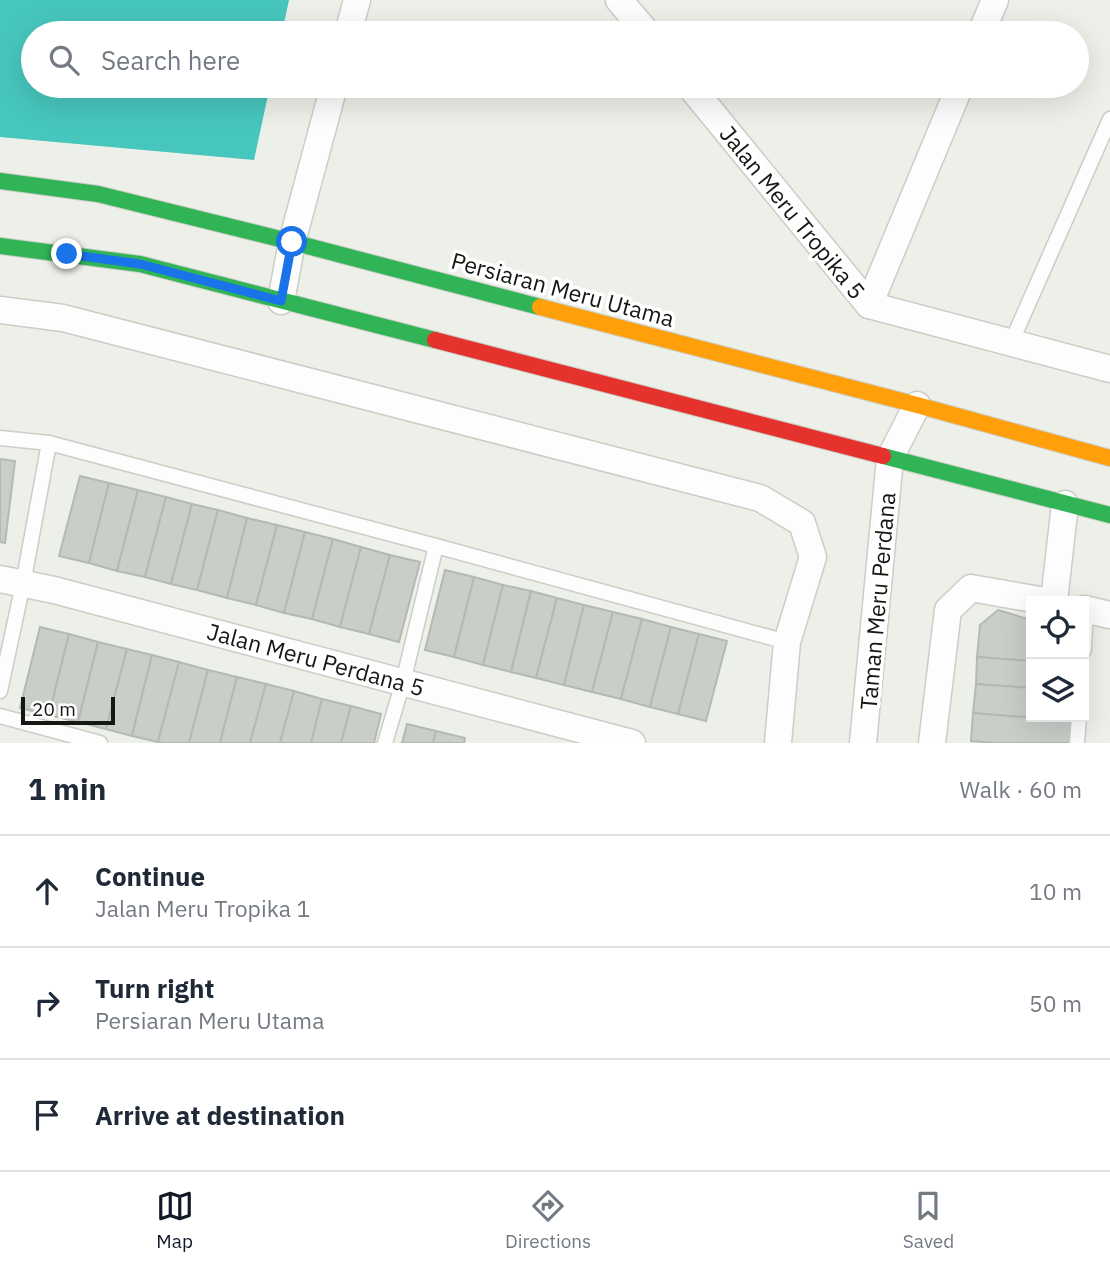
<!DOCTYPE html>
<meta charset="utf-8">
<style>
body{margin:0;font-family:"IBM Plex Sans",sans-serif;background:#f2f2f3;color:#1f2937}
.controls{position:absolute;right:21px;bottom:21px;display:grid;overflow:hidden;border-radius:0px;box-shadow:0 7px 28px #0002}
.controls button{width:63px;height:63px;display:grid;place-items:center;padding:0;border:0;border-bottom:2px solid #e0e1e3;background:#fff;color:#1f2937;font:35px sans-serif}
.scale{position:absolute;left:21px;bottom:18px;width:94px;box-sizing:border-box;padding-left:7px;border:4px solid #151812;border-top:0;font-size:19px;line-height:24px;white-space:nowrap;color:#151812;-webkit-text-stroke:5px #fff;paint-order:stroke}
.stop{position:absolute;width:21px;height:21px;margin:-16px;border:5px solid #1a73e8;border-radius:50%;background:#fff}
.stop.end{background:#1a73e8;border-color:#fff;box-shadow:0 2px 7px #0008}
.list{margin:0;padding:0;list-style:none}
h2{display:flex;justify-content:space-between;align-items:center;height:91px;margin:0;padding:0 28px;font-size:30px}
h2 small{font-size:23px;font-weight:400;color:#747a83}
.list li{display:grid;grid-template-columns:46px 1fr auto;gap:21px;align-items:center;box-sizing:border-box;height:112px;padding:0 28px;border-top:2px solid #e0e1e3}
.list b{display:block;font-size:26px;white-space:nowrap}
.list p{margin:0;font-size:23px;white-space:nowrap;color:#747a83}
.list em{font-size:23px;font-style:normal;color:#747a83}
.icon{flex:none;width:38px;height:38px;fill:none;stroke:currentColor;stroke-width:2;stroke-linecap:round;stroke-linejoin:round}
.map{position:relative;flex:none;width:1110px;height:743px;overflow:hidden}
.search{position:absolute;background:#fff;box-shadow:0 7px 28px #0002;left:21px;right:21px;top:21px;height:77px;display:flex;align-items:center;gap:18px;box-sizing:border-box;padding:0 24px;border-radius:38px;color:#747a83;font-size:26px}
.sheet{height:427px;background:#fff}
nav{display:flex;justify-content:space-around;align-items:center;box-sizing:border-box;height:98px;border-top:2px solid #e0e1e3;background:#fff;font-size:19px;color:#747a83}
nav a{display:grid;justify-items:center;gap:4px}
nav .on{color:#111827}
.map>svg:first-child{display:block}
.water{fill:#47c6bd}
.building{fill:#cacec9;stroke:#b5b9b4;stroke-width:2}
.lines{fill:none;stroke-linecap:round;stroke-linejoin:round}
.lane-casing{stroke:#cbcdc7;stroke-width:17}
.street-casing{stroke:#cbcdc7;stroke-width:29}
.fast-casing{stroke:#cbcdc7;stroke-width:18}
.slow-casing{stroke:#cbcdc7;stroke-width:18}
.jam-casing{stroke:#cbcdc7;stroke-width:18}
.lane{stroke:#fcfdfc;stroke-width:14}
.street{stroke:#fcfdfc;stroke-width:26}
.fast{stroke:#30b455;stroke-width:16}
.slow{stroke:#ff9f0a;stroke-width:16}
.jam{stroke:#e5322d;stroke-width:16}
.route{stroke:#1a73e8;stroke-width:9}
.labels{text-anchor:middle;dominant-baseline:central;stroke-width:7;stroke-linejoin:round;paint-order:stroke}
.street-label{font-size:23px;fill:#151812;stroke:#fff}
</style>
<div class="map">
<svg width="1110" height="743" viewBox="0 0 1110 743">
<rect width="100%" height="100%" fill="#edf0e8"/>
<!-- water -->
<path class="water" d="M 0,0 L 289,0 L 282,33 L 33,33 L 33,86 L 270,86 L 254,160 L 0,137 Z"/>
<!-- building -->
<g class="building">
<path d="M 0,459 L 15,461 L 5,543 L 0,542 Z"/>
<path d="M 80,476 L 109,483 L 89,563 L 59,556 Z"/>
<path d="M 109,483 L 138,490 L 117,571 L 89,563 Z"/>
<path d="M 138,490 L 166,497 L 145,577 L 117,571 Z"/>
<path d="M 166,497 L 192,504 L 171,584 L 145,577 Z"/>
<path d="M 192,504 L 218,510 L 197,590 L 171,584 Z"/>
<path d="M 218,510 L 247,518 L 227,598 L 197,590 Z"/>
<path d="M 247,518 L 277,525 L 256,605 L 227,598 Z"/>
<path d="M 277,525 L 305,532 L 284,613 L 256,605 Z"/>
<path d="M 305,532 L 333,539 L 312,619 L 284,613 Z"/>
<path d="M 333,539 L 361,547 L 340,627 L 312,619 Z"/>
<path d="M 361,547 L 390,555 L 369,634 L 340,627 Z"/>
<path d="M 390,555 L 420,562 L 399,642 L 369,634 Z"/>
<path d="M 445,570 L 474,577 L 454,657 L 425,650 Z"/>
<path d="M 474,577 L 503,585 L 483,665 L 454,657 Z"/>
<path d="M 503,585 L 531,591 L 511,672 L 483,665 Z"/>
<path d="M 531,591 L 557,598 L 536,678 L 511,672 Z"/>
<path d="M 557,598 L 584,605 L 564,685 L 536,678 Z"/>
<path d="M 584,605 L 613,612 L 592,692 L 564,685 Z"/>
<path d="M 998,610 L 1031,620 L 1031,661 L 977,657 L 980,625 Z"/>
<path d="M 613,612 L 642,619 L 621,699 L 592,692 Z"/>
<path d="M 642,619 L 671,627 L 650,707 L 621,699 Z"/>
<path d="M 40,627 L 69,634 L 49,715 L 20,708 Z"/>
<path d="M 671,627 L 699,634 L 678,714 L 650,707 Z"/>
<path d="M 69,634 L 98,642 L 78,722 L 49,715 Z"/>
<path d="M 699,634 L 727,641 L 706,721 L 678,714 Z"/>
<path d="M 98,642 L 127,649 L 106,729 L 78,722 Z"/>
<path d="M 127,649 L 152,655 L 132,736 L 106,729 Z"/>
<path d="M 152,655 L 179,662 L 158,742 L 132,736 Z"/>
<path d="M 977,657 L 1031,661 L 1031,688 L 976,684 Z"/>
<path d="M 179,662 L 208,670 L 189,743 L 163,743 L 158,742 Z"/>
<path d="M 208,670 L 237,677 L 220,743 L 189,743 Z"/>
<path d="M 237,677 L 266,684 L 250,743 L 220,743 Z"/>
<path d="M 266,684 L 294,691 L 280,743 L 250,743 Z"/>
<path d="M 976,684 L 1031,688 L 1031,717 L 1072,717 L 1072,721 L 973,713 Z"/>
<path d="M 294,691 L 322,699 L 311,743 L 280,743 Z"/>
<path d="M 322,699 L 351,706 L 341,743 L 311,743 Z"/>
<path d="M 351,706 L 381,714 L 374,743 L 341,743 Z"/>
<path d="M 973,713 L 1072,721 L 1070,743 L 993,743 L 971,741 Z"/>
<path d="M 407,724 L 436,731 L 433,743 L 402,743 Z"/>
<path d="M 436,731 L 465,738 L 464,743 L 433,743 Z"/>
</g>
<g class="lines">
<!-- lane casing -->
<g class="lane-casing">
<g id="lane">
<path d="M 1011,343 L 1110,119"/>
<path d="M 0,438 L 49,443 L 436,546 L 787,642"/>
<path d="M 1084,650 L 1086,610"/>
<path d="M 0,691 L 23,584 L 49,443"/>
<path d="M 0,716 L 100,743"/>
<path d="M 385,743 L 403,682 L 436,546"/>
<path d="M 1077,743 L 1079,717"/>
</g>
</g>
<!-- street casing -->
<g class="street-casing">
<g id="street">
<path d="M 619,0 L 647,33"/>
<path d="M 348,33 L 357,0"/>
<path d="M 981,33 L 995,0"/>
<path d="M 690,86 L 869,305"/>
<path d="M 281,301 L 292,242 L 334,86"/>
<path d="M 869,305 L 1110,369"/>
<path d="M 869,305 L 960,86"/>
<path d="M 0,310 L 63,318 L 760,498 L 802,523 L 813,557 L 787,642 L 778,743"/>
<path d="M 0,579 L 54,590 L 632,743"/>
<path d="M 1054,601 L 1065,504"/>
<path d="M 1084,609 L 1110,615"/>
<path d="M 863,743 L 890,458 L 917,405"/>
<path d="M 932,743 L 948,610 L 971,588 L 1045,601"/>
</g>
</g>
<!-- fast casing -->
<g class="fast-casing">
<g id="fast">
<path d="M 0,181 L 98,194 L 292,242 L 540,307"/>
<path d="M 0,246 L 140,264 L 435,340"/>
<path d="M 883,456 L 1110,515"/>
</g>
</g>
<!-- slow casing -->
<g class="slow-casing">
<path id="slow" d="M 540,307 L 917,405 L 1110,458"/>
</g>
<!-- jam casing -->
<g class="jam-casing">
<path id="jam" d="M 435,340 L 883,456"/>
</g>
<!-- lane -->
<use href="#lane" class="lane"/>
<!-- street -->
<use href="#street" class="street"/>
<!-- fast -->
<use href="#fast" class="fast"/>
<!-- slow -->
<use href="#slow" class="slow"/>
<!-- jam -->
<use href="#jam" class="jam"/>
</g>
<g class="lines">
<!-- route -->
<path class="route" d="M 67,254 L 140,264 L 281,301 L 292,242"/>
</g>
<g class="labels">
<!-- street labels -->
<g class="street-label">
<text transform="translate(793 212) rotate(51)">Jalan Meru Tropika 5</text>
<text transform="translate(563 289) rotate(15)">Persiaran Meru Utama</text>
<text transform="translate(877 601) rotate(-85)">Taman Meru Perdana</text>
<text transform="translate(316 659) rotate(15)">Jalan Meru Perdana 5</text>
</g>
</g>
</svg>
<div class="controls">
<button><svg class="icon" aria-label="locate" viewBox="0 0 24 24"><circle cx="12" cy="12" r="6"/><path d="M12 2v4M12 18v4M2 12h4M18 12h4"/></svg></button>
<button><svg class="icon" aria-label="layers" viewBox="0 0 24 24"><path d="M12 4l9 5-9 5-9-5zM3 14l9 5 9-5"/></svg></button>
</div>
<div class="scale">20 m</div>
<div class="stop" style="left:292px;top:242px"></div>
<div class="stop end" style="left:67px;top:254px"></div>
<div class="search"><svg class="icon" aria-label="search" viewBox="0 0 24 24"><circle cx="10" cy="10" r="6"/><path d="M15 15l6 6"/></svg>Search here</div>
</div>
<section class="sheet">
<h2>1 min<small>Walk · 60 m</small></h2>
<ul class="list">
<li><svg class="icon" aria-label="ahead" viewBox="0 0 24 24"><path d="M12 20V5M6 11l6-6 6 6"/></svg><div><b>Continue</b><p>Jalan Meru Tropika 1</p></div><em>10 m</em></li>
<li><svg class="icon" aria-label="right" viewBox="0 0 24 24"><path d="M7 20v-9h11M14 6l5 5-5 5"/></svg><div><b>Turn right</b><p>Persiaran Meru Utama</p></div><em>50 m</em></li>
<li><svg class="icon" aria-label="arrive" viewBox="0 0 24 24"><path d="M6 21V4h12l-3 4 3 4H6"/></svg><div><b>Arrive at destination</b></div></li>
</ul>
</section>
<nav>
<a class="on"><svg class="icon" aria-label="map" viewBox="0 0 24 24"><path d="M3 6l6-2 6 2 6-2v14l-6 2-6-2-6 2zM9 4v14M15 6v14"/></svg>Map</a>
<a><svg class="icon" aria-label="directions" viewBox="0 0 24 24"><path d="M12 3l9 9-9 9-9-9zM9 14v-3h6M13 9l2 2-2 2"/></svg>Directions</a>
<a><svg class="icon" aria-label="saved" viewBox="0 0 24 24"><path d="M7 4h10v16l-5-4-5 4z"/></svg>Saved</a>
</nav>
